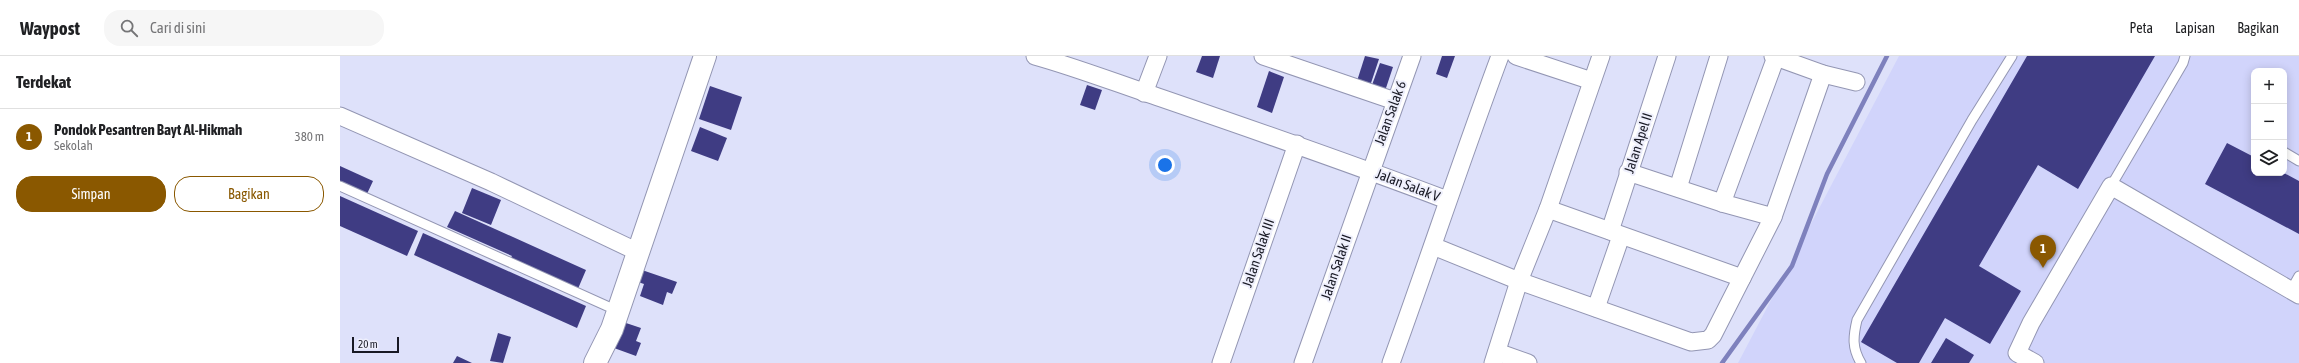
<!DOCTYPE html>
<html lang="id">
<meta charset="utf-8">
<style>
body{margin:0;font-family:"Asap Condensed",sans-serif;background:#f6f6f6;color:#202124}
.controls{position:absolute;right:12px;top:12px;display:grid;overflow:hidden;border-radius:8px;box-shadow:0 2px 10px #0003}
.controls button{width:36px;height:36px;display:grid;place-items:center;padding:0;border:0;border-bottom:1px solid #e0e0e0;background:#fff;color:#202124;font:20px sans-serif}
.scale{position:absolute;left:12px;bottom:10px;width:47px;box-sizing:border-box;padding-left:4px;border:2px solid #181924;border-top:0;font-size:11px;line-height:14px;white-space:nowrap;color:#181924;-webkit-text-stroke:3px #eeeffc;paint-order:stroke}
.you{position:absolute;left:825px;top:109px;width:14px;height:14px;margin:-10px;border:3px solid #fff;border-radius:50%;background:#1a73e8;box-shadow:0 0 0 6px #1a73e833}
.badge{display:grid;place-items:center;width:26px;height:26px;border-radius:50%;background:#8a5800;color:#fff;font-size:13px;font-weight:700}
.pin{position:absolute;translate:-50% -33px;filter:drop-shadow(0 1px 2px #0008)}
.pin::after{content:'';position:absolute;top:21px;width:14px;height:12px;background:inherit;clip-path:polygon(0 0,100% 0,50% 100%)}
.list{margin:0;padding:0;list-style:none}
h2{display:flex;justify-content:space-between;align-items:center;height:52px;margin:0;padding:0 16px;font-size:17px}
h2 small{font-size:13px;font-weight:400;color:#757577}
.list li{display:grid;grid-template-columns:26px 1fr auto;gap:12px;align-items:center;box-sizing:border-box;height:56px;padding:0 16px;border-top:1px solid #e0e0e0}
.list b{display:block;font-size:15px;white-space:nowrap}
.list p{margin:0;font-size:13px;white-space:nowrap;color:#757577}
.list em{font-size:13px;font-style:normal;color:#757577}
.actions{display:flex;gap:8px;padding:12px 16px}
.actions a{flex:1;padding:9px 0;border:1px solid #8a5800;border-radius:16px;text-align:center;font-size:14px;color:#8a5800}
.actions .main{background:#8a5800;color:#fff}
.icon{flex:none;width:22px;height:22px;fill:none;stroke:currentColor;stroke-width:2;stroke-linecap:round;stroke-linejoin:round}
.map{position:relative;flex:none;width:1959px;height:307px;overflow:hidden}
header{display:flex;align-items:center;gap:24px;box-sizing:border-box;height:56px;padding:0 20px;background:#fff;border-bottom:1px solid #e0e0e0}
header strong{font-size:19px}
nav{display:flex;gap:22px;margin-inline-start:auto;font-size:14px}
.search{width:280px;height:36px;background:#f6f6f6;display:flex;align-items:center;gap:10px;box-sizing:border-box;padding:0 14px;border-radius:16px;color:#757577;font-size:15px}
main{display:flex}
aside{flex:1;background:#fff}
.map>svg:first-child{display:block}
.built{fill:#d1d4fb;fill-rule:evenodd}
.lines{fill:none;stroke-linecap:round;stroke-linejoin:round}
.stream{stroke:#7e81bd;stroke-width:4.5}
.building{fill:#3f3c83}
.lane-casing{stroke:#9396b3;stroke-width:11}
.street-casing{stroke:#9396b3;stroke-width:19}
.secondary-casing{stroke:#9396b3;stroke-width:24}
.lane{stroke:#fff;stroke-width:9}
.street{stroke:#fff;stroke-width:17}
.secondary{stroke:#fff;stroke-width:22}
.labels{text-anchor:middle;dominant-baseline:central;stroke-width:4;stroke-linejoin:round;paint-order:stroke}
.street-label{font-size:14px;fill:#181924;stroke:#eeeffc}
</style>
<header>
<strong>Waypost</strong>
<div class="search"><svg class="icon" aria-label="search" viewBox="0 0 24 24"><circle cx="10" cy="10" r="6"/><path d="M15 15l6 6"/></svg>Cari di sini</div>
<nav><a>Peta</a><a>Lapisan</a><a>Bagikan</a></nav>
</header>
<main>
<aside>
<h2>Terdekat<small></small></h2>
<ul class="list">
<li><span class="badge">1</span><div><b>Pondok Pesantren Bayt Al-Hikmah</b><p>Sekolah</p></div><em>380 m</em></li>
</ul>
<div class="actions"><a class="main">Simpan</a><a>Bagikan</a></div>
</aside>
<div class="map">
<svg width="1959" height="307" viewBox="0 0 1959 307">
<rect width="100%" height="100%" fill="#dee1fa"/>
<!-- built -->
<path class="built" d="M 1559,0 L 1959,0 L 1959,307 L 1398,307 ZM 1914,15 L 1944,15 L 1944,117 L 1914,117 Z"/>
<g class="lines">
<!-- stream -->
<path class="stream" d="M 1382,307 L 1452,210 L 1487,118 L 1547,0"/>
</g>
<!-- building -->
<g class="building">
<path d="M 862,0 L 880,0 L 873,22 L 856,16 Z"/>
<path d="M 1025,0 L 1039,3 L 1030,30 L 1017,25 Z"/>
<path d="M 1102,0 L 1115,0 L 1107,22 L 1096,18 Z"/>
<path d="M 1687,0 L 1815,0 L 1738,133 L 1698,109 L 1639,210 L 1681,235 L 1650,288 L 1605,262 L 1579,307 L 1557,307 L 1521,286 Z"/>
<path d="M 1040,7 L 1053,11 L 1044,38 L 1032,29 Z"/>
<path d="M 929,15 L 944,21 L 932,57 L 917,51 Z"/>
<path d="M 747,29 L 762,34 L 755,54 L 740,49 Z"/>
<path d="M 370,30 L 402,41 L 391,74 L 359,63 Z"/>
<path d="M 360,71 L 387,82 L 378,105 L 351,95 Z"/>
<path d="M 1887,87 L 1914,101 L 1914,117 L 1944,117 L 1959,125 L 1959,178 L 1865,128 Z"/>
<path d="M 0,110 L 33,125 L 26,140 L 0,128 Z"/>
<path d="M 132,132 L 161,144 L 151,169 L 122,157 Z"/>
<path d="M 0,140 L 78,175 L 67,200 L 0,170 Z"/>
<path d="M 115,155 L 246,214 L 237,235 L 170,203 L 172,200 L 107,171 Z"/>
<path d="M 83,177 L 246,250 L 237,272 L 74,199 Z"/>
<path d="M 302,214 L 337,226 L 332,238 L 327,236 L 323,249 L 300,240 L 304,228 L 298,226 Z"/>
<path d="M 283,266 L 301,272 L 296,285 L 301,287 L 296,300 L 274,292 Z"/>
<path d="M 158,277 L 171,281 L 163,307 L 150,305 Z"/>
<path d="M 1606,282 L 1634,299 L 1629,307 L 1591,307 Z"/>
<path d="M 117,300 L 132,307 L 113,307 Z"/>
</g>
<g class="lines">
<!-- lane casing -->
<g class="lane-casing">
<g id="lane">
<path d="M 1944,96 L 1959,105"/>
<path d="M 0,130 L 278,255"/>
<path d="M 1771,130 L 1843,7 L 1845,0"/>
<path d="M 1951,234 L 1959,220"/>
<path d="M 1521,307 C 1512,292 1513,281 1517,264 L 1632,64 L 1672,0"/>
</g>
</g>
<!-- street casing -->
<g class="street-casing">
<g id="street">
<path d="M 695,0 C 738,12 779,28 821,42 C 917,75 1012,108 1107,144"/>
<path d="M 923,0 L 1055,45"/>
<path d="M 1176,0 L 1252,25"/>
<path d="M 1433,0 L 1483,18 L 1516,26"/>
<path d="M 804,37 L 818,0"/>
<path d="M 0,60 L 151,126 L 298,196"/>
<path d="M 1288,116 L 1382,147 L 1433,161"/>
<path d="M 1338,132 L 1379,0"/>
<path d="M 1382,147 L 1436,1"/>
<path d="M 1208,153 L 1402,222"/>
<path d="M 1270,175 L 1327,0"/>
<path d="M 1093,190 L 1179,225 L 1351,286 L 1368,284 L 1373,279 L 1433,161 L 1483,18"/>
<path d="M 1256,252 L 1281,180"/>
<path d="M 1157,296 L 1188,307"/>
<path d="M 881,307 L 957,88"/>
<path d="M 963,307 L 1072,0"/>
<path d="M 1051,307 C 1088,205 1122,102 1160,0"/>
<path d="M 1153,307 L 1179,225 L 1208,153 L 1261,0"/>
<path d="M 1695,307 L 1677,297 L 1691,267 L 1771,130 L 1959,239"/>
</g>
</g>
<!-- secondary casing -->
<g class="secondary-casing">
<path id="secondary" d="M 255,307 L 272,273 L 365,0"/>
</g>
<!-- lane -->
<use href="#lane" class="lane"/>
<!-- street -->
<use href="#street" class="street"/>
<!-- secondary -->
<use href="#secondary" class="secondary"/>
</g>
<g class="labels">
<!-- street labels -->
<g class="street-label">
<text transform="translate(1050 57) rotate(-70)">Jalan Salak 6</text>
<text transform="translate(1298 87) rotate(-72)">Jalan Apel II</text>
<text transform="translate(1068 129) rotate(21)">Jalan Salak V</text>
<text transform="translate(918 197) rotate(-71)">Jalan Salak III</text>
<text transform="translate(996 211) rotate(-71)">Jalan Salak II</text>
</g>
</g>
</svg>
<div class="controls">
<button>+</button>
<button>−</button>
<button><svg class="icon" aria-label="layers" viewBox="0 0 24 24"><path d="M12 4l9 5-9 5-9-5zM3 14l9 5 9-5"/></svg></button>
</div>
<div class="scale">20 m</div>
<div class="you"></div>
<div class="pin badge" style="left:1703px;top:212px">1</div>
</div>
</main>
